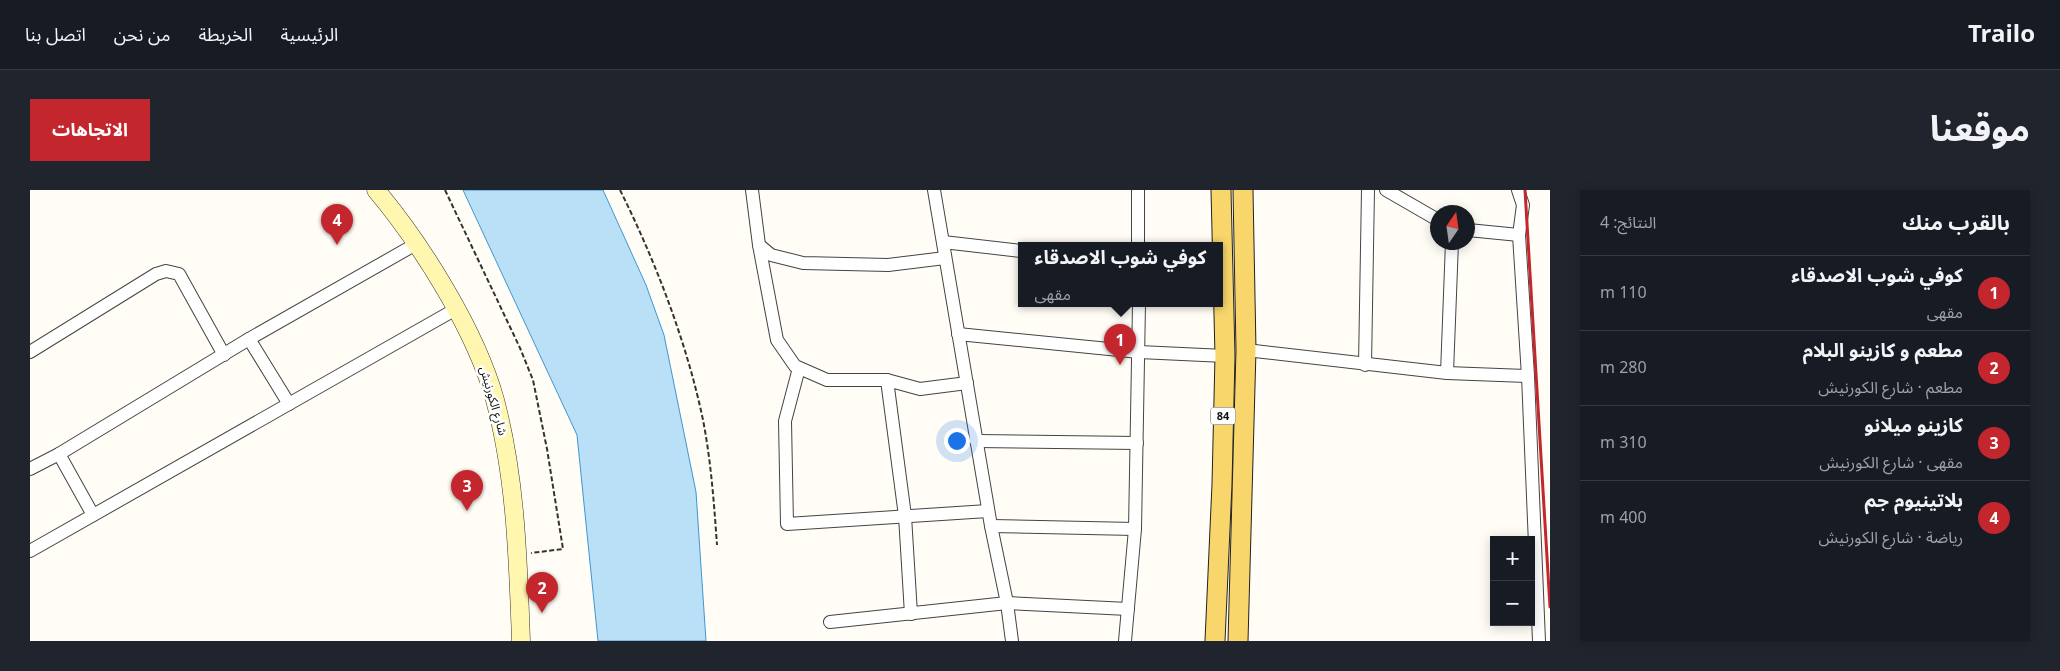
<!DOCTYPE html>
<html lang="ar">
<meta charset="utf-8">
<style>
body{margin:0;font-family:Georgia,"Noto Sans Arabic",serif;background:#20242c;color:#f1f3f6;direction:rtl}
.controls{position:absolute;right:15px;bottom:15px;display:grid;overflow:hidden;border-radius:0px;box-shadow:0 2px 12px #0003}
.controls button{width:45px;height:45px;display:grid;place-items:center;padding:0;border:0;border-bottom:1px solid #363941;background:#171b24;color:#f1f3f6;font:25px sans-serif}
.compass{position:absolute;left:1400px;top:15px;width:45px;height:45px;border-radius:50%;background:#171b24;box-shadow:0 2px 12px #0003;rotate:13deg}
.you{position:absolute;left:926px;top:250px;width:18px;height:18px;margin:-12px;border:4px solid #fff;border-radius:50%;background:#1a73e8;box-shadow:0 0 0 8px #1a73e833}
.badge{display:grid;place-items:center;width:32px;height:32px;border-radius:50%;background:#c4262e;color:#fff;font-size:16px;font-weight:700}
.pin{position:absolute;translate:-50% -41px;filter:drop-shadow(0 1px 2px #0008)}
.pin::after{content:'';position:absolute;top:26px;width:18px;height:15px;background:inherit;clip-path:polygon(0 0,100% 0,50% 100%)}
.popup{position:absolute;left:988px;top:52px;width:205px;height:65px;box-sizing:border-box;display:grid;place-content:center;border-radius:0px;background:#171b24;filter:drop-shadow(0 1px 4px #0005);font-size:16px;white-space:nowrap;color:#9ea1a6}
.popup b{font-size:19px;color:#f1f3f6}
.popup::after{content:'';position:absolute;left:50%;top:100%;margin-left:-10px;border:10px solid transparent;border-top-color:#171b24}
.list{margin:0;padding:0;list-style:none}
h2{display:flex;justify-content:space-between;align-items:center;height:65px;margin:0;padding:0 20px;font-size:21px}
h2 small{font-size:16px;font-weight:400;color:#9ea1a6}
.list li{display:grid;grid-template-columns:32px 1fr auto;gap:15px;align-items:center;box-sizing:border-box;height:75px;padding:0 20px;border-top:1px solid #363941}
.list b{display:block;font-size:19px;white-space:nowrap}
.list p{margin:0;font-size:16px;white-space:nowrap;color:#9ea1a6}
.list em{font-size:16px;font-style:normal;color:#9ea1a6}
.map{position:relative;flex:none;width:1520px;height:451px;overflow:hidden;direction:ltr;border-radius:0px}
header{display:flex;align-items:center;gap:30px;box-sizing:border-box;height:70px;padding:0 25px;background:#171b24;border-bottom:1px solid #363941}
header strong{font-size:24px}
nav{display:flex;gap:28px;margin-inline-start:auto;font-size:18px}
.intro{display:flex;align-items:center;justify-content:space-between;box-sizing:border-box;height:120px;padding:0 30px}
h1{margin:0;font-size:35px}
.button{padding:12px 22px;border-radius:0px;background:#c4262e;color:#fff;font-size:18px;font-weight:700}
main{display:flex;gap:30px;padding:0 30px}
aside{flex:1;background:#171b24;border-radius:0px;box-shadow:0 2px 12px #0003}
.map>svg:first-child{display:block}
.water{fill:#b9e0f7;stroke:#3f96cf}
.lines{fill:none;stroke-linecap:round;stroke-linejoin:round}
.street-casing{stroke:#444;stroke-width:14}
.secondary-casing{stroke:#333;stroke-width:19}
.primary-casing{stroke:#222;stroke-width:21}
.path{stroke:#333;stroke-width:2;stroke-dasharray:5 2.5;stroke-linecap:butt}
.street{stroke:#fff;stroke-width:12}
.secondary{stroke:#fff6b0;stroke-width:18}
.primary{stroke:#f9d66b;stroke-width:19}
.rail{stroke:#c4262e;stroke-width:3}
.labels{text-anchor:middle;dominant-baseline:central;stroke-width:5;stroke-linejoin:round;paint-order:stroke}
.shield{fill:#fff;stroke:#585858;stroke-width:1}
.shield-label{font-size:11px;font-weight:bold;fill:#111}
.street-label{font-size:12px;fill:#111;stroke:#fff}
</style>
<header>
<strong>Trailo</strong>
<nav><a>الرئيسية</a><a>الخريطة</a><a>من نحن</a><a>اتصل بنا</a></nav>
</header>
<div class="intro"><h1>موقعنا</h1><a class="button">الاتجاهات</a></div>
<main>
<aside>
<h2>بالقرب منك<small>النتائج: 4</small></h2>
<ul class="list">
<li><span class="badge">1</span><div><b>كوفي شوب الاصدقاء</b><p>مقهى</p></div><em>110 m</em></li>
<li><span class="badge">2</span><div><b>مطعم و كازينو البلام</b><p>مطعم · شارع الكورنيش</p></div><em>280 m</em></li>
<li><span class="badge">3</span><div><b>كازينو ميلانو</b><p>مقهى · شارع الكورنيش</p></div><em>310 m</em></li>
<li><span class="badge">4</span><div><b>بلاتينيوم جم</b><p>رياضة · شارع الكورنيش</p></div><em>400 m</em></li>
</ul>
</aside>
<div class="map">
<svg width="1520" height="451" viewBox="0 0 1520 451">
<rect width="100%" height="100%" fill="#fffdf5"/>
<!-- water -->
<path class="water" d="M 433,0 L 573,0 L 616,95 L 634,145 L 666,302 L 676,451 L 568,451 L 547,245 Z"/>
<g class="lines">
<!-- street casing -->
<g class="street-casing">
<g id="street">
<path d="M 722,0 L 729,55 L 747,150 L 765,176 L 797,190 L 857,190"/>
<path d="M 904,0 L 961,336 L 977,413 L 982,451"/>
<path d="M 1108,0 L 1108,56"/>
<path d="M 1356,0 L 1408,30"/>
<path d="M 1488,0 L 1493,15 L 1489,45 L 1498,186 L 1509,451"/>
<path d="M 1438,40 L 1489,45"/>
<path d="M 913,52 L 991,61"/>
<path d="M 729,55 L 741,65 L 773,73 L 858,75 L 915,68"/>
<path d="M 928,144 L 1109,162 L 1195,166"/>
<path d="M 219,149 L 259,214"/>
<path d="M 1216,160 L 1417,183 L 1498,186"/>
<path d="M 0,162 L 126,84 L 136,81 L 149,84 L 194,165"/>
<path d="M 1335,175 L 1338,0"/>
<path d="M 769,178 L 755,231 L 757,334 L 958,321"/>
<path d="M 1417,183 L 1422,52"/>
<path d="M 946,251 L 1107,253"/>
<path d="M 29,264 L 63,325"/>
<path d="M 0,279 L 29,264 L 219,149 L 386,54"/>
<path d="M 961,336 L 1105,339"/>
<path d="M 0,361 L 426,119"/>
<path d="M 881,424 L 875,326 L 857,190 L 890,199 L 937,193"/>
<path d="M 800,432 L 977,413 L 1098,419"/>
<path d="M 1095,451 L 1105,339 L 1109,114"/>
</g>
</g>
<!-- secondary casing -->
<g class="secondary-casing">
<path id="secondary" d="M 346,0 C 392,55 446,141 465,210 C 486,289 488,370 491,451"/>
</g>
<!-- primary casing -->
<g class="primary-casing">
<g id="primary">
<path d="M 1185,451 L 1192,294 L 1195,166 L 1191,0"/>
<path d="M 1208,451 L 1216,160 L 1213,0"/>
</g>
</g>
<!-- path -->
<g class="path">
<path d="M 415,0 L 490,158 L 503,190 L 517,259 L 533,359 L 501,363"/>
<path d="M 590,0 C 625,70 657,153 673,230 C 681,271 684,313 687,355"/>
</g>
<!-- street -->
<use href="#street" class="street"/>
<!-- secondary -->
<use href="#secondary" class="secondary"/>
<!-- primary -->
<use href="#primary" class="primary"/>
<!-- rail -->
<path class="rail" d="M 1495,0 L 1520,417"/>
</g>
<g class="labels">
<!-- shield labels -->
<rect class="shield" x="1180.5" y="217.5" width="25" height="17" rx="4"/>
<g class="shield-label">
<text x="1193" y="226">84</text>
</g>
<!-- street labels -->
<g class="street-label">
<text transform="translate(463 211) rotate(74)">شارع الكورنيش</text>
</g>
</g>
</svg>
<div class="controls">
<button>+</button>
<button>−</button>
</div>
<svg class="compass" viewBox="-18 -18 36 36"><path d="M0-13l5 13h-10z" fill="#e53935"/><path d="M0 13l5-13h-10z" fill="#9ea1a6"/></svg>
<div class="you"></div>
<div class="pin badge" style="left:1090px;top:175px">1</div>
<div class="popup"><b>كوفي شوب الاصدقاء</b>مقهى</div>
<div class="pin badge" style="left:512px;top:423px">2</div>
<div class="pin badge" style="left:437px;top:321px">3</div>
<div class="pin badge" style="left:307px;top:55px">4</div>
</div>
</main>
